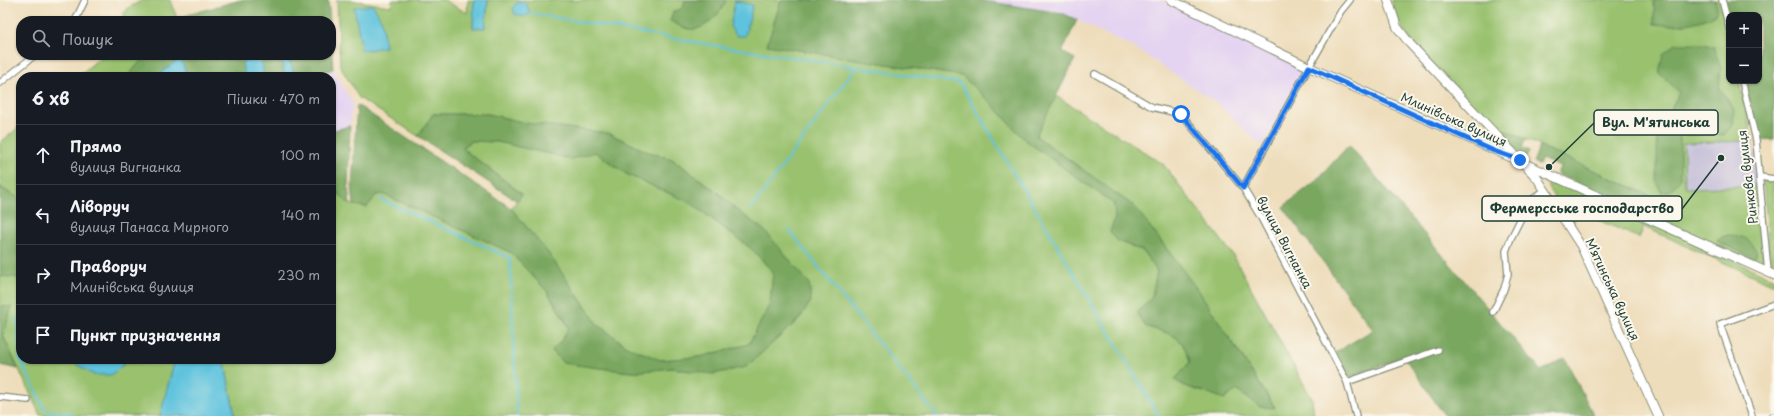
<!DOCTYPE html>
<html lang="uk">
<meta charset="utf-8">
<style>
body{margin:0;font-family:"Playpen Sans",sans-serif;background:#20242c;color:#f1f3f6}
.controls{position:absolute;right:12px;top:12px;display:grid;overflow:hidden;border-radius:8px;box-shadow:0 1px 3px #0004}
.controls button{width:36px;height:36px;display:grid;place-items:center;padding:0;border:0;border-bottom:1px solid #363941;background:#171b24;color:#f1f3f6;font:20px sans-serif}
.stop{position:absolute;width:12px;height:12px;margin:-9px;border:3px solid #1a73e8;border-radius:50%;background:#fff}
.stop.end{background:#1a73e8;border-color:#fff;box-shadow:0 1px 4px #0008}
.list{margin:0;padding:0;list-style:none}
h2{display:flex;justify-content:space-between;align-items:center;height:52px;margin:0;padding:0 16px;font-size:17px}
h2 small{font-size:13px;font-weight:400;color:#9ea1a6}
.list li{display:grid;grid-template-columns:26px 1fr auto;gap:12px;align-items:center;box-sizing:border-box;height:60px;padding:0 16px;border-top:1px solid #363941}
.list b{display:block;font-size:15px;white-space:nowrap}
.list p{margin:0;font-size:13px;white-space:nowrap;color:#9ea1a6}
.list em{font-size:13px;font-style:normal;color:#9ea1a6}
.icon{flex:none;width:22px;height:22px;fill:none;stroke:currentColor;stroke-width:2;stroke-linecap:round;stroke-linejoin:round}
.map{position:relative;flex:none;width:1774px;height:416px;overflow:hidden}
.search{position:absolute;background:#171b24;box-shadow:0 1px 3px #0004;left:16px;top:16px;width:320px;height:44px;display:flex;align-items:center;gap:10px;box-sizing:border-box;padding:0 14px;border-radius:16px;color:#9ea1a6;font-size:15px}
.panel{position:absolute;background:#171b24;box-shadow:0 1px 3px #0004;left:16px;top:72px;width:320px;height:292px;border-radius:16px}
.map>svg:first-child{display:block}
.built{fill:#e4d3f1}
.industrial{fill:#c6c0d9}
.green{fill:#99c16e;stroke:#5c7f51}
.forest{fill:#7aa761;stroke:#4c724a}
.water{fill:#5fc3dd;stroke:#3f8088}
.lines{fill:none;stroke-linecap:round;stroke-linejoin:round}
.stream{stroke:#5fc3dd;stroke-width:2}
.street-casing{stroke:#868d78;stroke-width:8}
.secondary-casing{stroke:#868d78;stroke-width:10}
.street{stroke:#fff;stroke-width:5.5}
.secondary{stroke:#fff;stroke-width:8}
.route{stroke:#1a73e8;stroke-width:5}
.labels{text-anchor:middle;dominant-baseline:central;stroke-width:4;stroke-linejoin:round;paint-order:stroke}
.street-label{font-size:12px;fill:#1f3d34;stroke:#fbf7ec}
.leader{fill:none;stroke:#1f3d34;stroke-width:1.5}
.callout-dot{fill:#1f3d34;stroke:#fbf7ec;stroke-width:1.5}
.callout{fill:#fbf7ec;stroke:#1f3d34;stroke-width:1.5}
.callout-label{font-size:13px;text-anchor:middle;font-weight:bold;fill:#1f3d34}
</style>
<div class="map">
<svg width="1774" height="416" viewBox="0 0 1774 416">
<rect width="100%" height="100%" fill="#fbf7ec"/>
<filter id="ink" filterUnits="userSpaceOnUse"><feTurbulence type="fractalNoise" baseFrequency=".025" numOctaves="2"/><feDisplacementMap in="SourceGraphic" scale="8" xChannelSelector="R" yChannelSelector="G"/><feConvolveMatrix kernelMatrix="1 2 1 2 8 2 1 2 1" color-interpolation-filters="sRGB"/></filter>
<filter id="wash" filterUnits="userSpaceOnUse"><feTurbulence type="fractalNoise" baseFrequency=".012" numOctaves="4" result="noise"/><feDisplacementMap in="SourceGraphic" scale="16" xChannelSelector="R" yChannelSelector="G"/><feGaussianBlur stdDeviation="0.9" result="paint"/><feColorMatrix in="noise" values="0 0 0 0 0 0 0 0 0 0 0 0 0 0 0 0 0 1.4 0 .05"/><feComposite in="paint" operator="in"/></filter>
<g filter="url(#wash)">
<rect width="100%" height="100%" fill="#edb"/>
<!-- built -->
<g class="built">
<path d="M 977,0 L 1160,0 L 1173,4 L 1305,68 L 1262,146 L 1218,104 L 1135,48 L 1062,13 Z"/>
<path d="M 333,69 L 353,103 L 350,126 L 331,131 L 331,77 L 306,77 Z"/>
</g>
<!-- industrial -->
<path class="industrial" d="M 1753,141 L 1758,186 L 1685,188 L 1684,143 Z"/>
<!-- green -->
<g class="green">
<path d="M 143,0 L 170,0 L 177,18 L 175,21 L 121,21 L 126,9 Z"/>
<path d="M 337,0 L 349,0 L 391,6 L 392,0 L 444,0 L 467,13 L 468,0 L 474,0 L 473,28 L 485,27 L 488,0 L 781,0 L 768,45 L 962,76 L 1083,182 L 1114,204 L 1118,241 L 1143,251 L 1157,271 L 1152,297 L 1137,313 L 1145,326 C 1172,335 1181,332 1190,362 L 1175,380 C 1189,391 1208,391 1224,399 L 1236,390 L 1260,407 L 1275,407 L 1200,293 L 1135,207 L 1036,136 L 1056,96 L 1163,164 L 1233,255 L 1312,399 L 1314,416 L 235,416 L 224,359 L 331,359 L 331,192 L 338,193 L 350,204 L 366,207 L 376,195 L 383,194 L 510,252 L 547,291 L 569,328 L 561,341 L 552,350 L 563,363 L 631,372 L 672,368 L 690,371 L 746,367 L 799,319 L 811,301 L 738,211 L 717,192 L 672,159 L 648,152 L 608,133 L 526,123 L 488,114 L 433,114 L 418,136 L 359,98 L 340,66 Z"/>
<path d="M 1391,0 L 1719,0 L 1729,40 L 1729,81 L 1739,81 L 1753,141 L 1684,143 L 1685,188 L 1758,186 L 1764,267 L 1646,214 L 1653,197 L 1491,124 L 1412,42 L 1400,25 Z"/>
<path d="M 103,55 L 146,55 L 127,77 L 77,77 Z"/>
<path d="M 21,125 L 21,200 L 0,187 L 0,143 Z"/>
<path d="M 471,141 L 498,142 L 571,159 L 595,152 L 628,175 L 691,203 L 753,250 L 773,272 L 770,304 L 749,344 L 700,357 L 660,360 L 628,347 L 598,325 L 548,253 L 511,208 L 522,194 L 462,148 Z"/>
<path d="M 1558,180 L 1774,279 L 1774,285 L 1644,227 L 1639,238 L 1578,211 L 1572,225 L 1548,188 L 1548,184 L 1551,181 Z"/>
<path d="M 1763,180 L 1774,182 L 1774,272 L 1771,270 Z"/>
<path d="M 21,275 L 21,359 L 68,359 L 94,375 L 123,365 L 125,359 L 175,359 L 160,416 L 49,416 L 40,415 L 3,335 L 12,307 L 0,306 L 0,276 L 20,278 Z"/>
</g>
<!-- forest -->
<g class="forest">
<path d="M 240,0 L 328,0 L 330,21 L 175,21 L 177,18 Z"/>
<path d="M 685,0 L 726,0 C 721,14 704,32 688,29 C 682,28 675,23 670,21 L 673,12 L 683,8 Z"/>
<path d="M 781,0 L 977,0 L 1062,13 L 1077,20 L 1062,52 L 1075,59 L 1036,136 L 1135,207 L 1200,293 L 1275,408 L 1260,407 L 1237,390 L 1224,399 C 1208,391 1189,390 1175,380 L 1190,362 C 1181,332 1171,335 1145,326 L 1137,313 L 1152,297 L 1157,271 L 1143,251 L 1118,241 L 1110,232 L 1115,218 L 1114,204 L 1025,140 L 991,103 L 962,76 L 767,45 Z"/>
<path d="M 1654,0 L 1715,0 L 1717,8 L 1715,15 C 1696,24 1676,27 1654,24 Z"/>
<path d="M 1725,0 L 1774,0 L 1774,139 L 1759,140 L 1745,81 L 1759,81 L 1759,15 L 1729,15 Z"/>
<path d="M 331,39 L 333,69 L 306,77 L 127,77 L 146,55 L 331,55 Z"/>
<path d="M 1676,44 L 1704,44 L 1714,47 L 1721,68 L 1719,88 L 1734,109 L 1733,126 L 1723,135 L 1680,135 L 1680,180 L 1670,191 L 1661,192 L 1657,183 L 1657,119 L 1671,110 L 1679,92 L 1659,73 L 1663,54 Z"/>
<path d="M 357,105 L 511,208 L 548,253 L 598,325 L 628,347 L 660,360 L 700,357 L 749,344 L 770,304 L 773,272 L 753,250 L 691,203 L 628,175 L 595,152 L 571,159 L 498,142 L 471,141 L 462,148 L 522,194 L 517,201 L 418,136 L 433,114 L 488,114 L 526,123 L 608,133 L 648,152 L 672,159 L 717,192 L 738,211 L 765,231 L 809,283 L 811,301 L 799,319 L 746,367 L 713,374 L 672,368 L 631,372 L 563,363 L 552,350 L 561,341 L 569,327 L 547,291 L 510,252 L 383,194 L 376,195 L 367,207 L 354,205 L 352,187 Z"/>
<path d="M 1491,124 L 1526,139 L 1522,147 L 1529,151 L 1525,159 Z"/>
<path d="M 350,126 L 348,187 L 350,205 L 338,193 L 331,192 L 331,131 Z"/>
<path d="M 1349,145 L 1541,371 L 1565,358 L 1594,416 L 1445,416 L 1404,357 L 1348,378 L 1334,353 L 1373,330 L 1283,207 L 1317,180 Z"/>
<path d="M 1540,146 L 1653,197 L 1646,214 L 1557,174 L 1560,167 L 1542,159 L 1539,165 L 1533,162 Z"/>
<path d="M 0,187 L 21,200 L 20,278 L 0,276 Z"/>
<path d="M 1729,235 C 1744,236 1752,239 1757,253 L 1754,259 L 1717,241 L 1722,237 Z"/>
<path d="M 0,306 L 12,307 L 3,335 L 18,369 L 0,365 Z"/>
</g>
<!-- water -->
<g class="water">
<path d="M 474,0 L 488,0 L 485,28 L 473,28 Z"/>
<path d="M 735,1 L 753,5 L 745,36 L 737,36 L 730,27 Z"/>
<path d="M 518,2 L 526,3 L 530,13 L 525,17 L 515,14 L 513,8 Z"/>
<path d="M 373,5 L 382,21 L 385,47 L 362,51 L 354,7 Z"/>
<path d="M 281,55 L 288,55 L 295,77 L 285,77 Z"/>
<path d="M 261,57 L 264,77 L 245,77 L 242,62 Z"/>
<path d="M 180,58 L 188,77 L 165,77 L 162,72 Z"/>
<path d="M 68,359 L 125,359 L 123,365 L 111,375 L 94,375 Z"/>
<path d="M 175,359 L 224,359 L 235,416 L 160,416 Z"/>
</g>
<g class="lines">
<!-- stream -->
<g class="stream">
<path d="M 530,13 L 705,44 L 960,83 L 1159,416"/>
<path d="M 380,199 L 510,258 L 517,416"/>
<path d="M 751,209 L 856,67"/>
<path d="M 789,230 L 937,416"/>
<path d="M 17,318 L 20,359 L 45,410 L 72,414 L 74,416"/>
</g>
</g>
</g>
<g filter="url(#ink)">
<g class="lines">
<!-- street casing -->
<g class="street-casing">
<g id="street">
<path d="M 1722,0 L 1729,27"/>
<path d="M 75,21 L 85,0"/>
<path d="M 1095,74 L 1152,107 L 1181,114 L 1243,188 L 1260,216 L 1347,382 L 1356,416"/>
<path d="M 1742,81 L 1756,140 L 1768,272"/>
<path d="M 0,83 L 35,55"/>
<path d="M 1760,177 L 1774,179"/>
<path d="M 1243,188 L 1309,67 L 1341,11 L 1350,0"/>
<path d="M 1493,312 L 1504,289 L 1508,274 L 1506,251 L 1511,238 L 1529,202 L 1545,190"/>
<path d="M 1347,382 L 1438,350"/>
<path d="M 0,397 L 28,400"/>
<path d="M 1752,416 L 1720,324 L 1774,304"/>
<path d="M 1773,416 L 1774,416"/>
</g>
</g>
<!-- secondary casing -->
<g class="secondary-casing">
<g id="secondary">
<path d="M 1171,0 L 1309,67 L 1774,275"/>
<path d="M 1388,0 L 1397,27 L 1410,44 L 1537,178 L 1581,246 L 1658,416"/>
</g>
</g>
<!-- street -->
<use href="#street" class="street"/>
<!-- secondary -->
<use href="#secondary" class="secondary"/>
</g>
</g>
<g class="lines" filter="url(#ink)">
<!-- route -->
<path class="route" d="M 1181,114 L 1243,188 L 1309,67 L 1494,151 L 1520,160"/>
</g>
<g class="labels">
<!-- street labels -->
<g class="street-label">
<text transform="translate(1454 119) rotate(24)">Млинівська вулиця</text>
<text transform="translate(1747 177) rotate(-97)">Ринкова вулиця</text>
<text transform="translate(1285 242) rotate(62)">вулиця Вигнанка</text>
<text transform="translate(1613 289) rotate(65)">Мʼятинська вулиця</text>
</g>
</g>
<!-- callouts -->
<path class="leader" d="M1549 167L1594 123M1721 158L1682 209"/>
<g class="callout-dot">
<circle cx="1549" cy="167" r="4"/>
<circle cx="1721" cy="158" r="4"/>
</g>
<g class="callout">
<rect x="1594" y="110" width="124" height="25" rx="4"/>
<rect x="1482" y="196" width="200" height="25" rx="4"/>
</g>
<g class="callout-label">
<text x="1656" y="127">Вул. М'ятинська</text>
<text x="1582" y="213">Фермерсське господарство</text>
</g>
</svg>
<div class="controls">
<button>+</button>
<button>−</button>
</div>
<div class="stop" style="left:1181px;top:114px"></div>
<div class="stop end" style="left:1520px;top:160px"></div>
<div class="search"><svg class="icon" aria-label="search" viewBox="0 0 24 24"><circle cx="10" cy="10" r="6"/><path d="M15 15l6 6"/></svg>Пошук</div>
<section class="panel">
<h2>6 хв<small>Пішки · 470 m</small></h2>
<ul class="list">
<li><svg class="icon" aria-label="ahead" viewBox="0 0 24 24"><path d="M12 20V5M6 11l6-6 6 6"/></svg><div><b>Прямо</b><p>вулиця Вигнанка</p></div><em>100 m</em></li>
<li><svg class="icon" aria-label="left" viewBox="0 0 24 24"><path d="M17 20v-9H6M10 6l-5 5 5 5"/></svg><div><b>Ліворуч</b><p>вулиця Панаса Мирного</p></div><em>140 m</em></li>
<li><svg class="icon" aria-label="right" viewBox="0 0 24 24"><path d="M7 20v-9h11M14 6l5 5-5 5"/></svg><div><b>Праворуч</b><p>Млинівська вулиця</p></div><em>230 m</em></li>
<li><svg class="icon" aria-label="arrive" viewBox="0 0 24 24"><path d="M6 21V4h12l-3 4 3 4H6"/></svg><div><b>Пункт призначення</b></div></li>
</ul>
</section>
</div>
